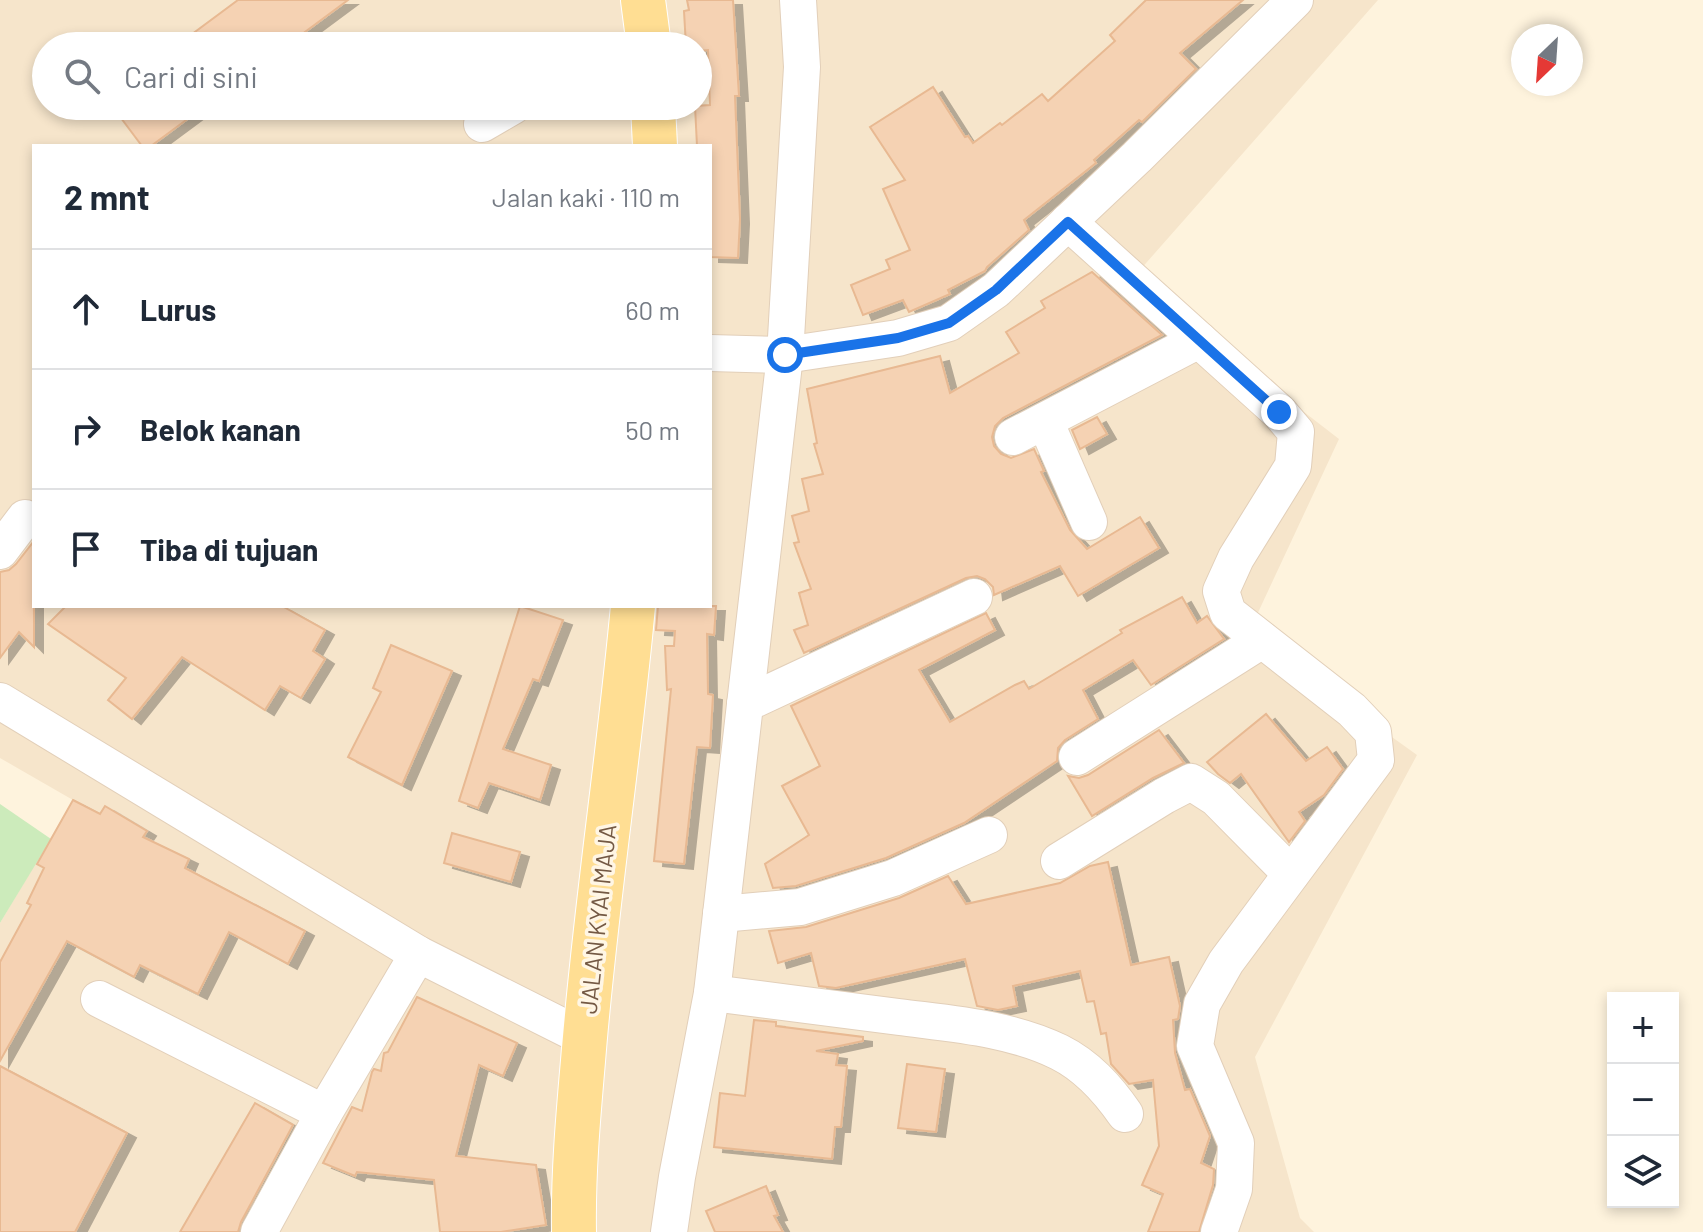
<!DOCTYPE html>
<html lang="id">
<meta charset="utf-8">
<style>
body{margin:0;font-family:Barlow,sans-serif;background:#f2f2f3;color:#1f2937}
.controls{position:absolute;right:24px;bottom:24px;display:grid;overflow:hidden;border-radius:0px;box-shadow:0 4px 12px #0003}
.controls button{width:72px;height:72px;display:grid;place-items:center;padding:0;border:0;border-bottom:2px solid #e0e1e3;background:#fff;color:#1f2937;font:40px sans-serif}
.compass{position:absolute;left:1511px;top:24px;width:72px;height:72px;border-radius:50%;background:#fff;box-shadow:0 4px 12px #0003;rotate:205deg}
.stop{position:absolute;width:24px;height:24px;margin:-18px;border:6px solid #1a73e8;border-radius:50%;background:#fff}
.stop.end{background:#1a73e8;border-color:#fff;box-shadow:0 2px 8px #0008}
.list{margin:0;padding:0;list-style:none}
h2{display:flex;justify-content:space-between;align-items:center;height:104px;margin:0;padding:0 32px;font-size:34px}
h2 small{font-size:26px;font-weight:400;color:#747a83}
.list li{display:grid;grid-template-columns:52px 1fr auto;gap:24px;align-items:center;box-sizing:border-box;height:120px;padding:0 32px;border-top:2px solid #e0e1e3}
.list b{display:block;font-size:30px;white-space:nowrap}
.list em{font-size:26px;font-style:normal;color:#747a83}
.icon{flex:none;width:44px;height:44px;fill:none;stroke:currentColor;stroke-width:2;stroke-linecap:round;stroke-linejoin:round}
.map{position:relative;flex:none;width:1703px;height:1232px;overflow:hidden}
.search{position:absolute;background:#fff;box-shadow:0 4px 12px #0003;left:32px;top:32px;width:680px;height:88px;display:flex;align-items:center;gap:20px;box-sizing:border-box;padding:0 28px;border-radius:44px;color:#747a83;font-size:30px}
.panel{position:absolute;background:#fff;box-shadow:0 4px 12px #0003;left:32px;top:144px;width:680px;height:464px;border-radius:0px}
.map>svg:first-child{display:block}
.residential{fill:#f6e5cb;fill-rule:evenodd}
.green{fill:#ccebbb}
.building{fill:#f5d2b3;stroke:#e8b992;stroke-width:2;filter:url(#shadow)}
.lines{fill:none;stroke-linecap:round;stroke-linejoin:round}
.street-casing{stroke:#e2cfb9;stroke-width:38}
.primary-casing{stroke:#fff;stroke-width:46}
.street{stroke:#fff;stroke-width:36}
.primary{stroke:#ffde93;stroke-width:44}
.route{stroke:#1a73e8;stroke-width:10}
.labels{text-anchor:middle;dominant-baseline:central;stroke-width:7;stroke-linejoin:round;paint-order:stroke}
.street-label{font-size:24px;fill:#745944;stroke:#fff6e5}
</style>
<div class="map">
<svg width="1703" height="1232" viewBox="0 0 1703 1232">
<defs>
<filter id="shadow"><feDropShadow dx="9" dy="5" stdDeviation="0" flood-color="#0004"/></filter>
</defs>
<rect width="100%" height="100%" fill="#fef3dd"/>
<!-- residential -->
<path class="residential" d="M 0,0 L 1378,0 L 1132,279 L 1339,439 L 1248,634 L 1417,755 L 1255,1057 L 1300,1218 L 1314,1232 L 0,1232 L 0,923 L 73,800 L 0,758 ZM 46,46 L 698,46 L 698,106 L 46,106 ZM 34,146 L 710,146 L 710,606 L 34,606 Z"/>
<!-- green -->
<path class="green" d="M 0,804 L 51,839 L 0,923 Z"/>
<!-- building -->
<g class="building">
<path d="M 238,0 L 348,0 L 286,46 L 176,46 Z"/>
<path d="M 687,0 L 733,0 L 739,96 L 735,96 L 740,219 L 738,258 L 710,257 L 710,146 L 697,146 L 695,106 L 710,105 L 708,50 L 698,51 L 698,46 L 686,46 L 684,11 L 689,10 Z"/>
<path d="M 1146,0 L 1243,0 L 1180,53 L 1196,69 L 1142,122 L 1139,120 L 1094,160 L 1096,163 L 1024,220 L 1029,230 L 987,267 L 985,271 L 948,290 L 950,294 L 909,312 L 903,300 L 863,315 L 851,285 L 890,269 L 886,260 L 910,250 L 883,189 L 905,180 L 870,127 L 933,87 L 965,137 L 968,136 L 973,143 L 1000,123 L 1002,125 L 1042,94 L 1048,101 L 1115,41 L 1110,35 Z"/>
<path d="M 112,106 L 205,106 L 151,146 L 142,146 Z"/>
<path d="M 1092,272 L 1162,335 L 1003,418 L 995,426 L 992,437 L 994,446 L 1001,454 L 1011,458 L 1034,449 L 1044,471 L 1041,472 L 1070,530 L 1087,549 L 1140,517 L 1159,548 L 1078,596 L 1060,566 L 994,595 L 993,587 L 985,579 L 977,576 L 966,578 L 804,653 L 794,630 L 808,625 L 799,593 L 811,589 L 794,543 L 799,542 L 792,516 L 809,511 L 802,479 L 823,474 L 814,444 L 817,443 L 807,389 L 940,356 L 950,393 L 1019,353 L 1006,332 L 1045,308 L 1041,301 Z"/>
<path d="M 1097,417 L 1107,434 L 1080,449 L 1072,430 Z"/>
<path d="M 34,541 L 34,647 L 19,632 L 0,658 L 0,572 L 9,570 L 16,564 Z"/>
<path d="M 1182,597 L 1197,623 L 1207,616 L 1224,639 L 1151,685 L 1133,660 L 1083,690 L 1098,719 L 1065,740 L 1058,748 L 1057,761 L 964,823 L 886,858 L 796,886 L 773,888 L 765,864 L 809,835 L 782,786 L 820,766 L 791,706 L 986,613 L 995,630 L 919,670 L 950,722 L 1015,685 L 1024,681 L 1029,689 L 1122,633 L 1120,630 Z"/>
<path d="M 66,606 L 282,606 L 325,630 L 313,651 L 325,659 L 301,698 L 280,686 L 265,710 L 182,657 L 132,719 L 108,700 L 126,678 L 48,624 Z"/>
<path d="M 520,606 L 563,620 L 539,681 L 533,679 L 503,749 L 551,765 L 540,800 L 489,783 L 478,808 L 459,801 Z"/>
<path d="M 658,606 L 716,606 L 714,635 L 707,634 L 708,694 L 713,695 L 710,748 L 697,747 L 684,864 L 654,861 L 671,689 L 667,690 L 665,646 L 674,646 L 675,631 L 656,630 Z"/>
<path d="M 391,645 L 452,671 L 402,785 L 348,757 L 381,692 L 373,688 Z"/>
<path d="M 1266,714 L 1306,761 L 1327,747 L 1343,769 L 1324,795 L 1299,812 L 1305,821 L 1289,842 L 1241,774 L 1230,783 L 1218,774 L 1207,762 Z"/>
<path d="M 1159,730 L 1184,763 L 1153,778 L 1092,816 L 1068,776 L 1079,778 L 1088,775 Z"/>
<path d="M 73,800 L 100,814 L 105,806 L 147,831 L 143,837 L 189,859 L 185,868 L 305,931 L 288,964 L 229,932 L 198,994 L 140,965 L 134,977 L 67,941 L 0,1061 L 0,962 L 31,905 L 27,903 L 44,868 L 37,864 Z"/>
<path d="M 452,833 L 520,852 L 511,882 L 444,863 Z"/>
<path d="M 1108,862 L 1131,965 L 1169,957 L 1180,1006 L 1178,1019 L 1173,1020 L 1175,1053 L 1185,1090 L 1190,1089 L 1210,1136 L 1201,1163 L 1214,1169 L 1213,1185 L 1199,1232 L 1148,1232 L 1163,1194 L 1142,1185 L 1159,1146 L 1153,1080 L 1129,1084 L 1111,1064 L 1106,1033 L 1101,1034 L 1094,1001 L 1087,1002 L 1080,971 L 1013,986 L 1017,1006 L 998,1010 L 977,1006 L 965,959 L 836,988 L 819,986 L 811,953 L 778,963 L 769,931 L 806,927 L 899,898 L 948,876 L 966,904 L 1060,883 L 1090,866 Z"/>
<path d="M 417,997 L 517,1043 L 503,1076 L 479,1065 L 456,1156 L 536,1165 L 546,1225 L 501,1232 L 440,1232 L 434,1180 L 357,1172 L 355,1176 L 323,1163 L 352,1107 L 362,1111 L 372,1072 L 374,1069 L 381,1071 L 384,1053 L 388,1052 Z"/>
<path d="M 754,1020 L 776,1022 L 776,1026 L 863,1037 L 863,1041 L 816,1051 L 838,1054 L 836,1065 L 847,1066 L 841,1127 L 835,1127 L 832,1159 L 714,1147 L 720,1093 L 745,1096 Z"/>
<path d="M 907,1064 L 945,1069 L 936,1132 L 898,1128 Z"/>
<path d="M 0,1066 L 127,1133 L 75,1232 L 0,1232 Z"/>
<path d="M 255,1103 L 293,1125 L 241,1222 L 238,1232 L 180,1232 Z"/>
<path d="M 766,1186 L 778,1215 L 774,1216 L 783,1232 L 715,1232 L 706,1211 Z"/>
</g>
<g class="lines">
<!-- street casing -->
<g class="street-casing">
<g id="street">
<path d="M 482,124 L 513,106"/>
<path d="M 1068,222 L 1279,412 L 1296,432 L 1293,466 L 1236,558 L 1221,591 L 1228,613 L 1352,710 L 1373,732 L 1376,760 L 1226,962 L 1202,1004 L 1195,1046 L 1236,1143 L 1234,1189 L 1219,1232"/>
<path d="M 710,353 L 785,355 L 898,338 L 949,323 L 996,290 L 1137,157 L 1295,0"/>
<path d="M 1045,421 L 1089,522"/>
<path d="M 1013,437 L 1199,340"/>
<path d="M 0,551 L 25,518"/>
<path d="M 0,701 L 418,954 L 585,1038"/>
<path d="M 745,704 L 974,597"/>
<path d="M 1077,757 L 1262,640"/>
<path d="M 1059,861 L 1164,796 L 1191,782 L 1216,798 L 1291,874"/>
<path d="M 721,914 L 800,907 L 893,878 L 989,835"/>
<path d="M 712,993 C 774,1001 837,1009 899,1017 C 952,1024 1010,1028 1059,1052 C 1087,1066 1107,1088 1125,1114"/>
<path d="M 99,999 L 324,1113"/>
<path d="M 259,1232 L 324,1113 L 418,954"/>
<path d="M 669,1232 L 677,1177 L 712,993 L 785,355 L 802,67 L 798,0"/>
</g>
</g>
<!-- primary casing -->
<g class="primary-casing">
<g id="primary">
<path d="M 643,0 L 649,46"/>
<path d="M 653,106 L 655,146"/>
<path d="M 574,1232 C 573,1175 578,1118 583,1061 C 595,909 619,758 633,606"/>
</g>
</g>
<!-- street -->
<use href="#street" class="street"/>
<!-- primary -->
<use href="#primary" class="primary"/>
</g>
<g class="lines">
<!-- route -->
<path class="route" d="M 785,355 L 898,338 L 949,323 L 996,290 L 1068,222 L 1279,412"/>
</g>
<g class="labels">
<!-- street labels -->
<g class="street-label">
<text transform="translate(597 919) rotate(-84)">JALAN KYAI MAJA</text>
</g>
</g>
</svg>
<div class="controls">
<button>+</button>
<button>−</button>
<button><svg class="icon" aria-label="layers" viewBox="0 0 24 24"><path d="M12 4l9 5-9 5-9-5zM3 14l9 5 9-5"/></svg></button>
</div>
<svg class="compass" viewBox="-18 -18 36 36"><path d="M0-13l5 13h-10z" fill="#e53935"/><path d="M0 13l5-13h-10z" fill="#747a83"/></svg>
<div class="stop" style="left:785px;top:355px"></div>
<div class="stop end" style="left:1279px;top:412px"></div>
<div class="search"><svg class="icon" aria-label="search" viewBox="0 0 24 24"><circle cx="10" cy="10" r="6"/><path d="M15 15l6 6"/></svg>Cari di sini</div>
<section class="panel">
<h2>2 mnt<small>Jalan kaki · 110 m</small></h2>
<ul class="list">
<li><svg class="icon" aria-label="ahead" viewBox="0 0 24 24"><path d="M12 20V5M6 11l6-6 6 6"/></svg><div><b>Lurus</b></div><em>60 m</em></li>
<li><svg class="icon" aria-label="right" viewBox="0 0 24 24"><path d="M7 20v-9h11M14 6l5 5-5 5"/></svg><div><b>Belok kanan</b></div><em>50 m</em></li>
<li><svg class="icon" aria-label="arrive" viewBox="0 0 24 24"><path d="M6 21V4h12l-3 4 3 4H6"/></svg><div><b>Tiba di tujuan</b></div></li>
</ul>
</section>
</div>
